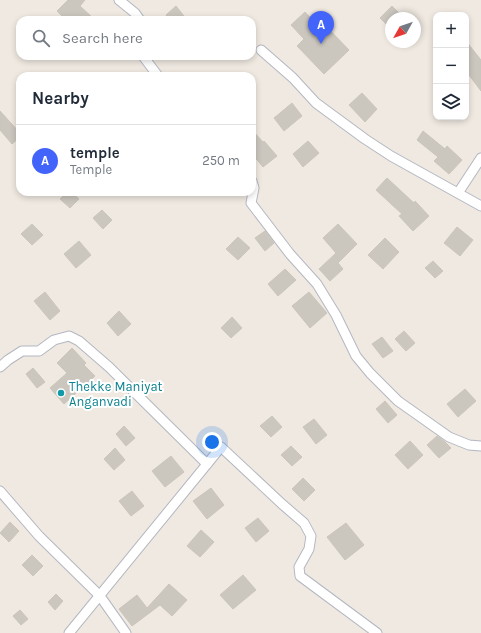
<!DOCTYPE html>
<meta charset="utf-8">
<style>
body{margin:0;font-family:Karla,sans-serif;background:#f6f6f7;color:#1f2937}
.controls{position:absolute;right:12px;top:12px;display:grid;overflow:hidden;border-radius:8px;box-shadow:0 2px 6px #0003}
.controls button{width:36px;height:36px;display:grid;place-items:center;padding:0;border:0;border-bottom:1px solid #e0e1e3;background:#fff;color:#1f2937;font:20px sans-serif}
.compass{position:absolute;left:385px;top:12px;width:36px;height:36px;border-radius:50%;background:#fff;box-shadow:0 2px 6px #0003;rotate:230deg}
.you{position:absolute;left:212px;top:442px;width:14px;height:14px;margin:-10px;border:3px solid #fff;border-radius:50%;background:#1a73e8;box-shadow:0 0 0 6px #1a73e833}
.badge{display:grid;place-items:center;width:26px;height:26px;border-radius:50%;background:#4264fb;color:#fff;font-size:13px;font-weight:700}
.pin{position:absolute;translate:-50% -33px;filter:drop-shadow(0 1px 2px #0008)}
.pin::after{content:'';position:absolute;top:21px;width:14px;height:12px;background:inherit;clip-path:polygon(0 0,100% 0,50% 100%)}
.list{margin:0;padding:0;list-style:none}
h2{display:flex;justify-content:space-between;align-items:center;height:52px;margin:0;padding:0 16px;font-size:17px}
h2 small{font-size:13px;font-weight:400;color:#747a83}
.list li{display:grid;grid-template-columns:26px 1fr auto;gap:12px;align-items:center;box-sizing:border-box;height:72px;padding:0 16px;border-top:1px solid #e0e1e3}
.list b{display:block;font-size:15px;white-space:nowrap}
.list p{margin:0;font-size:13px;white-space:nowrap;color:#747a83}
.list em{font-size:13px;font-style:normal;color:#747a83}
.icon{flex:none;width:22px;height:22px;fill:none;stroke:currentColor;stroke-width:2;stroke-linecap:round;stroke-linejoin:round}
.map{position:relative;flex:none;width:481px;height:633px;overflow:hidden}
.search{position:absolute;background:#fff;box-shadow:0 2px 6px #0003;left:16px;top:16px;width:240px;height:44px;display:flex;align-items:center;gap:10px;box-sizing:border-box;padding:0 14px;border-radius:12px;color:#747a83;font-size:15px}
.panel{position:absolute;background:#fff;box-shadow:0 2px 6px #0003;left:16px;top:72px;width:240px;height:124px;border-radius:12px}
.map>svg:first-child{display:block}
.building{fill:#cbc7bf;stroke:#cbc5ba}
.lines{fill:none;stroke-linecap:round;stroke-linejoin:round}
.minor-casing{stroke:#b4b7c1;stroke-width:11}
.minor{stroke:#fff;stroke-width:9}
.culture-dot{fill:#0f9aa8;stroke:#fff;stroke-width:1.5}
.labels{text-anchor:middle;dominant-baseline:central;stroke-width:4;stroke-linejoin:round;paint-order:stroke}
.culture-label{font-size:13px;fill:#0d838f;stroke:#fff;text-anchor:start}
</style>
<div class="map">
<svg width="481" height="633" viewBox="0 0 481 633">
<rect width="100%" height="100%" fill="#efe9e1"/>
<!-- building -->
<g class="building">
<path d="M 68,0 L 85,0 L 80,6 L 95,20 L 66,20 L 57,11 Z"/>
<path d="M 176,6 L 187,20 L 170,20 L 166,15 Z"/>
<path d="M 392,6 L 404,18 L 391,18 L 391,29 L 380,18 Z"/>
<path d="M 305,12 L 317,25 L 321,21 L 349,50 L 324,74 L 297,46 L 304,39 L 291,25 Z"/>
<path d="M 466,41 L 481,60 L 481,91 L 466,71 Z"/>
<path d="M 362,93 L 377,109 L 365,122 L 349,105 Z"/>
<path d="M 292,103 L 302,116 L 284,131 L 274,118 Z"/>
<path d="M 0,111 L 20,133 L 20,137 L 12,144 L 0,130 Z"/>
<path d="M 252,130 L 263,142 L 264,141 L 277,156 L 263,167 L 252,154 Z"/>
<path d="M 423,131 L 445,149 L 447,146 L 462,160 L 449,174 L 434,161 L 438,157 L 417,140 Z"/>
<path d="M 308,141 L 319,153 L 303,167 L 293,154 Z"/>
<path d="M 387,178 L 414,203 L 415,201 L 429,216 L 413,231 L 399,216 L 402,214 L 376,190 Z"/>
<path d="M 67,192 L 71,192 L 79,199 L 70,208 L 60,199 Z"/>
<path d="M 102,210 L 112,220 L 103,229 L 93,218 Z"/>
<path d="M 32,224 L 43,235 L 32,245 L 21,234 Z"/>
<path d="M 338,224 L 357,244 L 338,263 L 343,269 L 330,281 L 319,269 L 336,253 L 323,238 Z"/>
<path d="M 457,227 L 473,240 L 460,256 L 444,243 Z"/>
<path d="M 265,231 L 274,243 L 265,251 L 255,238 Z"/>
<path d="M 238,237 L 250,248 L 238,260 L 226,249 Z"/>
<path d="M 385,238 L 399,252 L 383,269 L 368,255 Z"/>
<path d="M 79,241 L 91,255 L 76,268 L 64,254 Z"/>
<path d="M 433,261 L 443,271 L 435,278 L 425,268 Z"/>
<path d="M 285,269 L 296,280 L 278,296 L 268,284 Z"/>
<path d="M 45,292 L 60,311 L 50,320 L 34,301 Z"/>
<path d="M 309,292 L 327,313 L 310,328 L 292,306 Z"/>
<path d="M 119,311 L 131,324 L 118,336 L 107,323 Z"/>
<path d="M 232,317 L 242,328 L 231,338 L 221,328 Z"/>
<path d="M 404,331 L 415,343 L 406,351 L 395,339 Z"/>
<path d="M 382,337 L 393,351 L 383,358 L 372,344 Z"/>
<path d="M 72,348 L 86,363 L 84,365 L 95,376 L 64,404 L 50,388 L 67,373 L 57,363 Z"/>
<path d="M 33,368 L 45,382 L 37,388 L 26,374 Z"/>
<path d="M 465,389 L 476,401 L 458,417 L 447,404 Z"/>
<path d="M 385,401 L 397,415 L 388,423 L 376,409 Z"/>
<path d="M 272,416 L 282,427 L 271,437 L 260,426 Z"/>
<path d="M 314,419 L 327,435 L 316,444 L 303,427 Z"/>
<path d="M 124,426 L 135,438 L 126,446 L 116,434 Z"/>
<path d="M 437,436 L 445,442 L 451,448 L 439,458 L 427,445 Z"/>
<path d="M 410,441 L 423,455 L 408,469 L 395,455 Z"/>
<path d="M 291,446 L 302,457 L 292,466 L 281,455 Z"/>
<path d="M 115,448 L 125,460 L 114,470 L 104,459 Z"/>
<path d="M 171,456 L 184,472 L 165,487 L 152,471 Z"/>
<path d="M 303,478 L 315,490 L 304,501 L 292,489 Z"/>
<path d="M 211,488 L 224,505 L 207,519 L 193,501 Z"/>
<path d="M 132,491 L 144,506 L 131,516 L 119,501 Z"/>
<path d="M 258,518 L 269,531 L 256,542 L 245,528 Z"/>
<path d="M 10,522 L 19,531 L 9,542 L 0,533 Z"/>
<path d="M 346,523 L 364,545 L 345,560 L 327,537 Z"/>
<path d="M 201,530 L 214,542 L 200,557 L 187,546 Z"/>
<path d="M 32,555 L 43,566 L 33,576 L 22,565 Z"/>
<path d="M 243,575 L 256,590 L 233,609 L 220,595 Z"/>
<path d="M 169,584 L 187,600 L 172,616 L 160,605 L 132,626 L 119,609 L 137,595 L 147,608 Z"/>
<path d="M 56,594 L 63,601 L 55,610 L 48,602 Z"/>
<path d="M 20,610 L 28,619 L 21,625 L 13,616 Z"/>
</g>
<g class="lines">
<!-- minor casing -->
<g class="minor-casing">
<g id="minor">
<path d="M 119,0 L 135,13 L 140,20"/>
<path d="M 261,50 L 293,78 L 316,103 L 365,139 L 391,156 L 481,206"/>
<path d="M 143,56 L 158,76"/>
<path d="M 252,181 L 254,188 L 251,203 L 290,254 L 317,284 L 336,315 L 356,356 L 370,373 L 398,401 L 449,437 L 469,445 L 481,446"/>
<path d="M 458,193 L 481,158"/>
<path d="M 0,367 L 8,360 L 22,351 L 39,351 L 54,340 L 69,336 L 79,341 L 109,367 L 207,464"/>
<path d="M 0,491 L 39,536 L 100,596 L 126,633"/>
<path d="M 69,633 L 221,447 L 282,504 L 304,523 L 311,536 L 309,549 L 299,567 L 300,576 L 377,633"/>
</g>
</g>
<!-- minor -->
<use href="#minor" class="minor"/>
</g>
<!-- markers -->
<circle class="culture-dot" cx="61" cy="393" r="4"/>
<g class="labels">
<!-- culture labels -->
<g class="culture-label">
<text x="69" y="386">Thekke Maniyat<tspan x="69" dy="15">Anganvadi</tspan></text>
</g>
</g>
</svg>
<div class="controls">
<button>+</button>
<button>−</button>
<button><svg class="icon" aria-label="layers" viewBox="0 0 24 24"><path d="M12 4l9 5-9 5-9-5zM3 14l9 5 9-5"/></svg></button>
</div>
<svg class="compass" viewBox="-18 -18 36 36"><path d="M0-13l5 13h-10z" fill="#e53935"/><path d="M0 13l5-13h-10z" fill="#747a83"/></svg>
<div class="you"></div>
<div class="pin badge" style="left:321px;top:44px">A</div>
<div class="search"><svg class="icon" aria-label="search" viewBox="0 0 24 24"><circle cx="10" cy="10" r="6"/><path d="M15 15l6 6"/></svg>Search here</div>
<section class="panel">
<h2>Nearby<small></small></h2>
<ul class="list">
<li><span class="badge">A</span><div><b>temple</b><p>Temple</p></div><em>250 m</em></li>
</ul>
</section>
</div>
